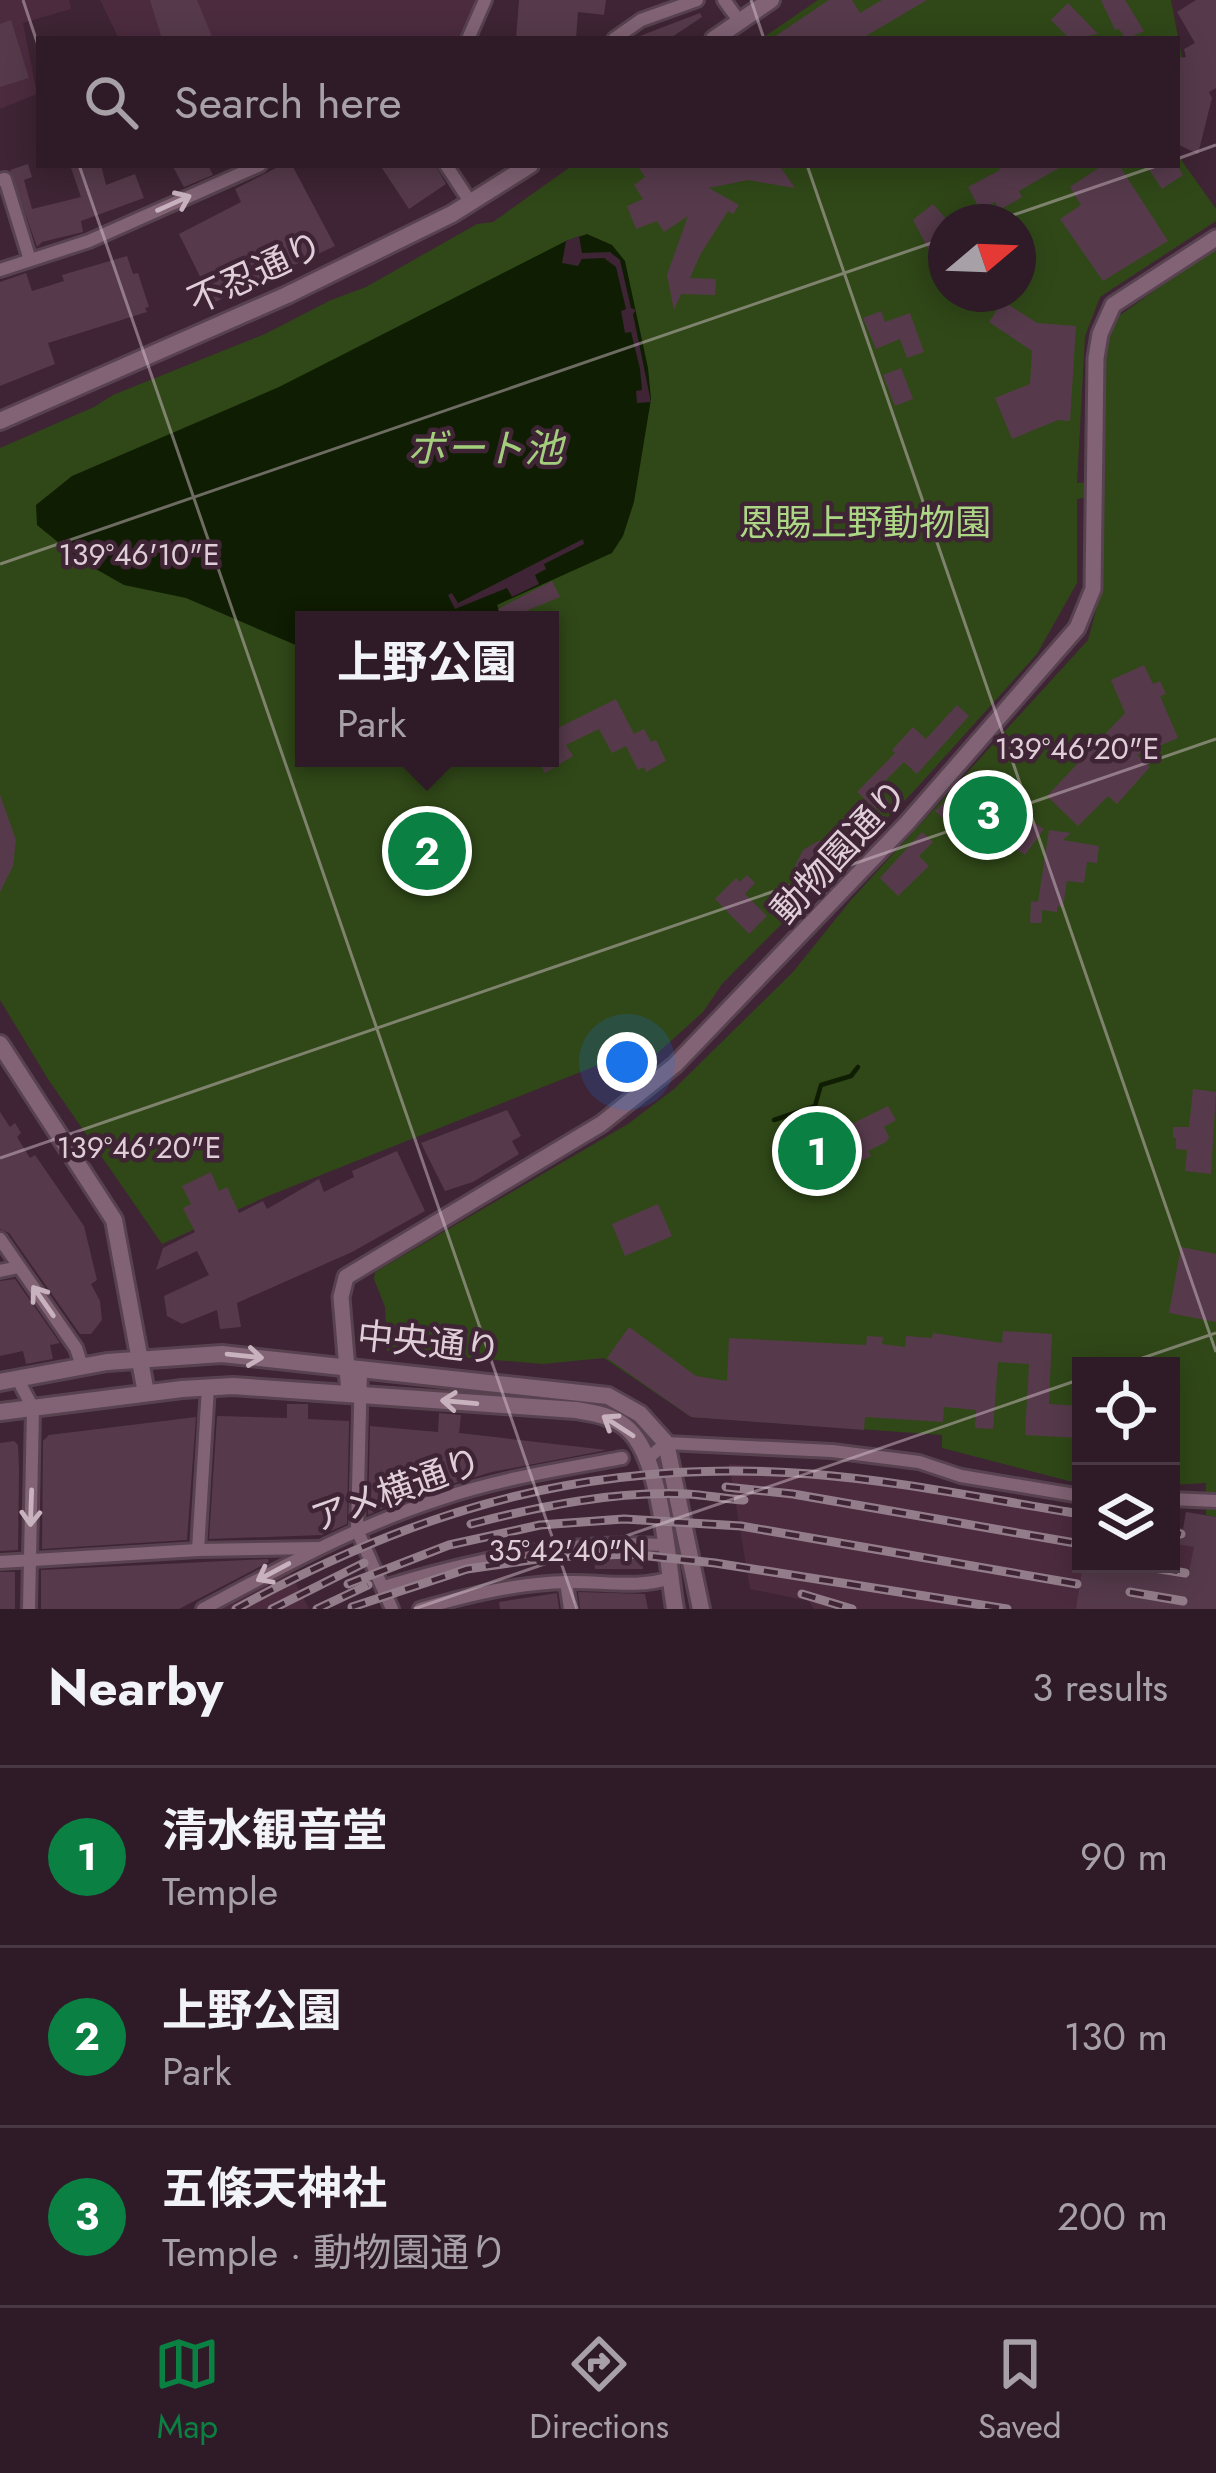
<!DOCTYPE html>
<meta charset="utf-8">
<style>
body{margin:0;font-family:Jost,"Noto Sans JP",sans-serif;background:#3a2833;color:#f1f3f6}
.controls{position:absolute;right:36px;bottom:36px;display:grid;overflow:hidden;border-radius:0px;box-shadow:0 6px 30px #0003}
.controls button{width:108px;height:108px;display:grid;place-items:center;padding:0;border:0;border-bottom:3px solid #493944;background:#2e1b27;color:#f1f3f6;font:60px sans-serif}
.compass{position:absolute;left:928px;top:204px;width:108px;height:108px;border-radius:50%;background:#2e1b27;box-shadow:0 6px 30px #0003;rotate:71deg}
.you{position:absolute;left:627px;top:1062px;width:42px;height:42px;margin:-30px;border:9px solid #fff;border-radius:50%;background:#1a73e8;box-shadow:0 0 0 18px #1a73e833}
.badge{display:grid;place-items:center;width:78px;height:78px;border-radius:50%;background:#0b8043;color:#fff;font-size:39px;font-weight:700}
.pin{position:absolute;translate:-50% -50%;border:6px solid #fff;box-shadow:0 3px 12px #0006}
.popup{position:absolute;left:295px;top:611px;width:264px;height:156px;box-sizing:border-box;display:grid;place-content:center;border-radius:0px;background:#2e1b27;filter:drop-shadow(0 3px 9px #0005);font-size:39px;white-space:nowrap;color:#a7a1a7}
.popup b{font-size:45px;color:#f1f3f6}
.popup::after{content:'';position:absolute;left:50%;top:100%;margin-left:-24px;border:24px solid transparent;border-top-color:#2e1b27}
.list{margin:0;padding:0;list-style:none}
h2{display:flex;justify-content:space-between;align-items:center;height:156px;margin:0;padding:0 48px;font-size:51px}
h2 small{font-size:39px;font-weight:400;color:#a7a1a7}
.list li{display:grid;grid-template-columns:78px 1fr auto;gap:36px;align-items:center;box-sizing:border-box;height:180px;padding:0 48px;border-top:3px solid #493944}
.list b{display:block;font-size:45px;white-space:nowrap}
.list p{margin:0;font-size:39px;white-space:nowrap;color:#a7a1a7}
.list em{font-size:39px;font-style:normal;color:#a7a1a7}
.icon{flex:none;width:66px;height:66px;fill:none;stroke:currentColor;stroke-width:2;stroke-linecap:round;stroke-linejoin:round}
.map{position:relative;flex:none;width:1216px;height:1609px;overflow:hidden}
.search{position:absolute;background:#2e1b27;box-shadow:0 6px 30px #0003;left:36px;right:36px;top:36px;height:132px;display:flex;align-items:center;gap:30px;box-sizing:border-box;padding:0 42px;border-radius:0px;color:#a7a1a7;font-size:45px}
.sheet{height:696px;background:#2e1b27}
nav{display:flex;justify-content:space-around;align-items:center;box-sizing:border-box;height:168px;border-top:3px solid #493944;background:#2e1b27;font-size:33px;color:#a7a1a7}
nav a{display:grid;justify-items:center;gap:6px}
nav .on{color:#0b8043}
.map>svg:first-child{display:block}
.built{fill:#4c2b3f}
.green{fill:#304818;fill-rule:evenodd}
.water{fill:#0f1d02}
.pier{fill:#3e2434}
.lines{fill:none;stroke-linecap:round;stroke-linejoin:round}
.stream{stroke:#0f1d02;stroke-width:4.5}
.building{fill:#563a4b}
.minor-casing{stroke:#584250;stroke-width:18}
.tertiary-casing{stroke:#584250;stroke-width:21}
.secondary-casing{stroke:#584250;stroke-width:22}
.minor{stroke:#816375;stroke-width:12}
.tertiary{stroke:#816375;stroke-width:15}
.secondary{stroke:#816375;stroke-width:16}
.rail-casing{stroke:#937d8a;stroke-width:9}
.rail{stroke:#3e2434;stroke-width:4.5;stroke-dasharray:14;stroke-linecap:butt}
.oneway{stroke:#c8b2be}
.ticks{fill:none;stroke:#dfcdd7;stroke-width:3;stroke-opacity:0.45}
.labels{text-anchor:middle;dominant-baseline:central;stroke-width:9;stroke-linejoin:round;paint-order:stroke}
.street-label{font-size:36px;fill:#dfcdd7;stroke:#3e2434}
.park-label{font-size:36px;fill:#acd886;stroke:#3e2434}
.water-label{font-size:39px;font-style:italic;fill:#a3cf7d;stroke:#3e2434}
.ticks-label{font-size:30px;text-anchor:middle;fill:#dfcdd7;stroke:#3e2434;stroke-width:9;stroke-linejoin:round;paint-order:stroke}
</style>
<div class="map">
<svg width="1216" height="1609" viewBox="0 0 1216 1609">
<rect width="100%" height="100%" fill="#3e2434"/>
<!-- built -->
<g class="built">
<path d="M 0,0 L 69,0 L 71,9 L 23,23 L 37,94 L 0,109 Z"/>
<path d="M 100,0 L 476,0 L 458,39 L 119,39 Z"/>
<path d="M 729,1464 L 817,1470 L 1081,1511 L 1081,1564 L 1171,1564 L 1171,1527 L 1183,1528 L 1186,1512 L 1216,1517 L 1216,1609 L 814,1609 L 809,1601 L 750,1589 Z"/>
<path d="M 290,1572 L 309,1609 L 217,1609 Z"/>
</g>
<!-- green -->
<g class="green">
<path d="M 818,0 L 1171,0 L 1186,79 L 1177,131 L 1177,39 L 761,39 Z"/>
<path d="M 1177,154 L 1216,209 L 1216,221 L 1100,297 L 1085,336 L 1077,483 L 1101,481 L 1105,354 L 1116,318 L 1216,247 L 1216,1517 L 1206,1515 L 1206,1483 L 1171,1485 L 1171,1366 L 1081,1366 L 1081,1481 L 1069,1481 L 942,1448 L 942,1435 L 691,1417 L 604,1358 L 543,1364 L 387,1351 L 385,1307 L 374,1279 L 375,1272 L 628,1124 L 674,1089 L 793,972 L 851,900 L 1088,640 L 1103,584 L 1101,495 L 1077,499 L 1077,583 L 1037,654 L 913,792 L 722,984 L 703,1012 L 632,1076 L 616,1058 L 268,1196 L 162,1244 L 48,1079 L 0,1000 L 0,448 L 94,407 L 113,395 L 265,334 L 331,300 L 366,287 L 477,224 L 493,222 L 573,165 L 1177,165 ZM 946,222 L 1018,222 L 1018,294 L 946,294 ZM 304,620 L 550,620 L 550,758 L 304,758 Z"/>
</g>
<!-- water -->
<path class="water" d="M 587,234 L 612,245 L 625,261 L 648,368 L 651,399 L 634,502 L 623,536 L 612,553 L 497,605 L 499,610 L 493,620 L 304,620 L 304,647 L 298,646 L 186,598 L 124,585 L 80,560 L 37,525 L 36,505 L 72,476 L 279,387 L 566,241 Z"/>
<!-- pier -->
<g class="pier">
<path d="M 579,236 L 582,253 L 610,252 L 620,260 L 631,308 L 636,310 L 633,314 L 651,402 L 637,403 L 636,391 L 642,390 L 640,369 L 631,332 L 625,333 L 621,311 L 626,309 L 616,267 L 604,258 L 582,259 L 578,266 L 562,263 L 566,241 Z"/>
<path d="M 583,539 L 584,544 L 544,564 L 546,569 L 535,575 L 539,584 L 512,597 L 507,588 L 455,609 L 448,595 L 452,593 L 458,603 Z"/>
</g>
<g class="lines">
<!-- stream -->
<path class="stream" d="M 774,1120 L 815,1106 L 821,1085 L 851,1076 L 858,1067"/>
</g>
<!-- building -->
<g class="building">
<path d="M 150,0 L 197,0 L 213,39 L 162,39 Z"/>
<path d="M 519,0 L 606,0 L 604,15 L 578,12 L 576,39 L 516,39 Z"/>
<path d="M 829,0 L 852,0 L 860,13 L 882,0 L 927,0 L 861,39 L 771,39 Z"/>
<path d="M 1101,0 L 1125,0 L 1144,31 L 1126,39 L 1119,29 L 1115,30 Z"/>
<path d="M 1196,0 L 1216,0 L 1216,88 L 1209,92 L 1212,98 L 1198,154 L 1177,144 L 1177,58 L 1186,57 L 1184,49 L 1195,43 L 1177,12 Z"/>
<path d="M 1068,3 L 1098,34 L 1070,39 L 1051,20 Z"/>
<path d="M 700,13 L 702,17 L 669,39 L 632,39 Z"/>
<path d="M 11,20 L 29,78 L 0,87 L 0,24 Z"/>
<path d="M 28,164 L 32,177 L 24,180 L 32,209 L 81,197 L 70,165 L 101,165 L 106,185 L 135,174 L 144,198 L 81,221 L 83,232 L 42,242 L 37,247 L 10,170 Z"/>
<path d="M 172,165 L 208,165 L 213,175 L 184,187 Z"/>
<path d="M 282,165 L 292,165 L 335,246 L 213,303 L 179,234 L 241,202 L 235,189 Z"/>
<path d="M 380,165 L 435,165 L 446,184 L 409,209 Z"/>
<path d="M 637,165 L 779,165 L 795,188 L 748,180 L 709,188 L 739,205 L 733,214 L 728,211 L 700,255 L 690,278 L 716,279 L 715,295 L 681,294 L 674,310 L 667,275 L 688,216 L 664,232 L 657,221 L 636,229 L 627,206 L 643,199 L 634,185 L 645,177 Z"/>
<path d="M 997,165 L 1064,165 L 1019,191 L 1022,197 L 1012,203 L 999,210 L 995,202 L 980,210 L 968,187 L 1000,170 Z"/>
<path d="M 1103,165 L 1119,165 L 1168,241 L 1103,281 L 1060,219 L 1081,205 L 1070,187 Z"/>
<path d="M 1146,165 L 1177,165 L 1183,175 L 1162,189 Z"/>
<path d="M 933,204 L 948,221 L 931,254 L 913,220 Z"/>
<path d="M 127,256 L 133,274 L 138,273 L 149,307 L 145,308 L 147,312 L 48,343 L 55,364 L 0,386 L 0,282 L 26,273 L 32,291 L 64,281 L 62,275 Z"/>
<path d="M 1003,301 L 1037,323 L 1076,326 L 1070,421 L 1058,420 L 1012,439 L 995,398 L 1030,384 L 1032,351 L 989,322 Z"/>
<path d="M 881,311 L 885,322 L 910,313 L 924,352 L 907,358 L 900,339 L 876,349 L 863,318 Z"/>
<path d="M 901,368 L 913,399 L 895,406 L 883,375 Z"/>
<path d="M 552,581 L 560,597 L 504,620 L 498,609 Z"/>
<path d="M 1144,665 L 1153,684 L 1160,681 L 1166,694 L 1160,696 L 1178,738 L 1137,755 L 1150,767 L 1117,804 L 1108,796 L 1078,826 L 1047,796 L 1125,713 L 1111,680 Z"/>
<path d="M 616,699 L 634,734 L 644,729 L 651,742 L 656,740 L 666,761 L 646,772 L 644,767 L 638,770 L 626,746 L 612,753 L 599,729 L 566,745 L 573,756 L 545,773 L 536,758 L 550,758 L 550,732 Z"/>
<path d="M 957,705 L 969,716 L 917,774 L 904,762 L 883,783 L 888,788 L 882,794 L 890,803 L 881,812 L 871,805 L 857,792 L 895,753 L 892,750 L 913,727 L 926,739 Z"/>
<path d="M 964,785 L 973,795 L 981,788 L 995,802 L 999,799 L 1030,826 L 1034,822 L 1044,829 L 1025,855 L 967,817 L 980,836 L 971,845 L 935,811 Z"/>
<path d="M 0,795 L 16,840 L 13,866 L 0,892 Z"/>
<path d="M 1049,830 L 1071,833 L 1063,840 L 1099,846 L 1097,863 L 1087,862 L 1084,883 L 1067,881 L 1063,907 L 1057,906 L 1057,912 L 1042,910 L 1042,923 L 1030,923 L 1031,901 L 1038,902 Z"/>
<path d="M 922,832 L 933,842 L 919,856 L 929,866 L 898,896 L 880,878 Z"/>
<path d="M 818,841 L 826,841 L 838,852 L 809,881 L 795,866 L 803,850 Z"/>
<path d="M 747,875 L 755,883 L 745,894 L 767,916 L 749,934 L 715,899 L 736,878 L 740,882 Z"/>
<path d="M 1193,1089 L 1216,1092 L 1211,1174 L 1185,1171 L 1187,1150 L 1176,1149 L 1176,1138 L 1173,1138 L 1173,1127 L 1189,1127 Z"/>
<path d="M 888,1106 L 896,1120 L 884,1127 L 889,1137 L 886,1142 L 868,1151 L 871,1156 L 806,1190 L 786,1146 L 818,1129 L 823,1138 Z"/>
<path d="M 507,1110 L 521,1136 L 512,1141 L 519,1154 L 473,1182 L 445,1191 L 421,1143 Z"/>
<path d="M 0,1112 L 10,1127 L 15,1123 L 21,1133 L 17,1137 L 30,1158 L 35,1155 L 84,1226 L 97,1280 L 91,1284 L 100,1301 L 102,1320 L 91,1334 L 80,1334 L 9,1233 L 0,1229 Z"/>
<path d="M 397,1151 L 425,1211 L 352,1252 L 237,1303 L 241,1327 L 220,1329 L 217,1310 L 182,1324 L 167,1316 L 164,1296 L 209,1275 L 197,1251 L 156,1270 L 163,1248 L 195,1232 L 183,1208 L 191,1204 L 182,1186 L 211,1172 L 219,1191 L 227,1187 L 239,1213 L 263,1201 L 267,1209 L 319,1179 L 324,1192 L 354,1177 L 352,1171 Z"/>
<path d="M 658,1204 L 672,1236 L 625,1256 L 612,1224 Z"/>
<path d="M 1181,1247 L 1216,1254 L 1216,1322 L 1169,1313 Z"/>
<path d="M 15,1279 L 60,1343 L 50,1345 L 53,1359 L 26,1364 L 23,1351 L 0,1356 L 0,1281 Z"/>
<path d="M 629,1327 L 696,1376 L 727,1381 L 729,1338 L 866,1345 L 867,1336 L 883,1337 L 882,1344 L 905,1347 L 906,1336 L 932,1338 L 933,1333 L 1002,1343 L 1003,1331 L 1052,1334 L 1049,1404 L 1081,1406 L 1081,1438 L 1025,1435 L 1029,1364 L 998,1362 L 993,1429 L 975,1428 L 976,1410 L 944,1407 L 943,1422 L 865,1417 L 864,1430 L 691,1417 L 607,1358 Z"/>
<path d="M 287,1404 L 308,1404 L 308,1419 L 349,1421 L 347,1524 L 322,1535 L 209,1539 L 217,1416 L 287,1418 Z"/>
<path d="M 439,1413 L 461,1415 L 459,1433 L 607,1450 L 492,1472 L 411,1496 L 368,1515 L 370,1426 L 438,1432 Z"/>
<path d="M 196,1417 L 187,1540 L 42,1549 L 43,1441 L 49,1435 Z"/>
<path d="M 14,1441 L 18,1445 L 19,1469 L 18,1550 L 0,1551 L 0,1443 Z"/>
<path d="M 1186,1512 L 1216,1517 L 1216,1609 L 1076,1609 L 1083,1564 L 1134,1564 L 1188,1576 L 1194,1547 L 1171,1543 L 1171,1528 L 1183,1530 Z"/>
<path d="M 642,1555 L 643,1569 L 595,1569 L 594,1556 Z"/>
<path d="M 268,1559 L 269,1562 L 179,1609 L 41,1609 L 41,1570 Z"/>
<rect x="0" y="1572" width="15" height="37"/>
<path d="M 578,1592 L 645,1594 L 648,1609 L 580,1609 Z"/>
<path d="M 557,1593 L 559,1609 L 500,1609 L 499,1602 Z"/>
</g>
<g class="lines">
<!-- minor casing -->
<g class="minor-casing">
<g id="minor">
<path d="M 724,0 L 740,22"/>
<path d="M 468,39 L 485,0"/>
<path d="M 614,39 L 641,20 L 697,0"/>
<path d="M 446,165 L 471,203"/>
<path d="M 0,180 L 5,179 L 30,260"/>
<path d="M 0,270 L 89,241 L 260,165"/>
<path d="M 0,1239 L 76,1348 L 82,1366"/>
<path d="M 0,1271 L 19,1267"/>
<path d="M 361,1369 L 357,1530 L 392,1609"/>
<path d="M 17,1378 L 33,1408 L 29,1609"/>
<path d="M 647,1459 L 666,1443 L 832,1451 L 919,1462 L 961,1476 L 1081,1496"/>
<path d="M 1171,1499 L 1216,1501"/>
<path d="M 198,1550 L 208,1387"/>
<path d="M 0,1562 L 198,1550 L 318,1548"/>
<path d="M 566,1582 L 570,1609"/>
<path d="M 384,1587 C 478,1558 567,1540 665,1545"/>
<path d="M 203,1609 C 280,1568 356,1526 440,1499 C 499,1479 561,1469 622,1458"/>
<path d="M 420,1609 C 468,1595 518,1583 568,1582 C 601,1581 638,1589 670,1578"/>
</g>
</g>
<!-- tertiary casing -->
<g class="tertiary-casing">
<path id="tertiary" d="M 349,1393 L 341,1297 L 346,1277 L 601,1124 L 675,1065 L 907,823 L 1077,628 L 1093,589 L 1096,358 L 1100,334 L 1113,305 L 1216,238"/>
</g>
<!-- secondary casing -->
<g class="secondary-casing">
<g id="secondary">
<path d="M 714,39 L 771,0"/>
<path d="M 0,421 L 287,295 L 452,214 L 530,165"/>
<path d="M 0,1044 L 114,1220 L 146,1393"/>
<path d="M 0,1382 L 107,1362 L 222,1354 L 608,1396 L 640,1414 L 666,1443 L 701,1609"/>
<path d="M 0,1412 L 182,1389 L 233,1386 L 576,1410 C 594,1413 614,1416 628,1429 C 663,1461 667,1563 675,1609"/>
</g>
</g>
<!-- minor -->
<use href="#minor" class="minor"/>
<!-- tertiary -->
<use href="#tertiary" class="tertiary"/>
<!-- secondary -->
<use href="#secondary" class="secondary"/>
<!-- rail casing -->
<g class="rail-casing">
<g id="rail">
<path d="M 726,1487 L 793,1494 L 1081,1544"/>
<path d="M 471,1524 C 541,1506 614,1491 687,1494 C 706,1495 725,1499 744,1500"/>
<path d="M 1171,1532 L 1181,1534"/>
<path d="M 1136,1565 L 1185,1573"/>
<path d="M 348,1584 L 449,1545 L 540,1525 L 624,1519 L 741,1526 L 1077,1584"/>
<path d="M 1130,1592 L 1183,1601"/>
<path d="M 802,1594 L 852,1609"/>
<path d="M 352,1607 L 467,1569 L 551,1557 L 630,1554 L 715,1563 L 1007,1609"/>
<path d="M 236,1609 C 422,1506 596,1458 811,1474 C 901,1481 991,1500 1081,1514"/>
<path d="M 272,1609 L 364,1563"/>
<path d="M 317,1609 L 368,1585"/>
</g>
</g>
<!-- rail -->
<use href="#rail" class="rail"/>
</g>
<!-- one-way arrows -->
<defs><path id="oneway-shaft" d="M-6 0H5M1.5-3L5.5 0L1.5 3" fill="none" stroke-width="1.6" stroke-linecap="round" stroke-linejoin="round" transform="scale(3)"/></defs>
<g class="oneway">
<use href="#oneway-shaft" transform="translate(174 203) rotate(-24)"/>
<use href="#oneway-shaft" transform="translate(43 1301) rotate(-125)"/>
<use href="#oneway-shaft" transform="translate(245 1356) rotate(6)"/>
<use href="#oneway-shaft" transform="translate(459 1402) rotate(-175)"/>
<use href="#oneway-shaft" transform="translate(618 1426) rotate(-147)"/>
<use href="#oneway-shaft" transform="translate(31 1508) rotate(92)"/>
<use href="#oneway-shaft" transform="translate(273 1572) rotate(152)"/>
</g>
<!-- ticks -->
<path class="ticks" d="M 23,0 L 39,48M 751,0 L 764,39M 1177,159 L 1216,145M 79,165 L 577,1609M 807,165 L 1216,1352M 993,222 L 1159,165M 0,564 L 946,238M 0,1158 L 1216,739M 1119,1366 L 1216,1333M 414,1609 L 1081,1379"/>
<g class="labels">
<!-- street labels -->
<g class="street-label">
<text transform="translate(255 272) rotate(-25)">不忍通り</text>
<text transform="translate(839 851) rotate(-47)">動物園通り</text>
<text transform="translate(429 1342) rotate(6)">中央通り</text>
<text transform="translate(396 1489) rotate(-20)">アメ横通り</text>
</g>
<!-- park labels -->
<g class="park-label">
<text x="865" y="522">恩賜上野動物園</text>
</g>
<!-- water labels -->
<g class="water-label">
<text x="485" y="448">ボート池</text>
</g>
</g>
<g class="ticks-label">
<text x="139" y="565">139°46'10"E</text>
<text x="1077" y="759">139°46'20"E</text>
<text x="139" y="1158">139°46'20"E</text>
<text x="567" y="1561">35°42'40"N</text>
</g>
</svg>
<div class="controls">
<button><svg class="icon" aria-label="locate" viewBox="0 0 24 24"><circle cx="12" cy="12" r="6"/><path d="M12 2v4M12 18v4M2 12h4M18 12h4"/></svg></button>
<button><svg class="icon" aria-label="layers" viewBox="0 0 24 24"><path d="M12 4l9 5-9 5-9-5zM3 14l9 5 9-5"/></svg></button>
</div>
<svg class="compass" viewBox="-18 -18 36 36"><path d="M0-13l5 13h-10z" fill="#e53935"/><path d="M0 13l5-13h-10z" fill="#a7a1a7"/></svg>
<div class="you"></div>
<div class="pin badge" style="left:817px;top:1151px">1</div>
<div class="pin badge" style="left:427px;top:851px">2</div>
<div class="popup"><b>上野公園</b>Park</div>
<div class="pin badge" style="left:988px;top:815px">3</div>
<div class="search"><svg class="icon" aria-label="search" viewBox="0 0 24 24"><circle cx="10" cy="10" r="6"/><path d="M15 15l6 6"/></svg>Search here</div>
</div>
<section class="sheet">
<h2>Nearby<small>3 results</small></h2>
<ul class="list">
<li><span class="badge">1</span><div><b>清水観音堂</b><p>Temple</p></div><em>90 m</em></li>
<li><span class="badge">2</span><div><b>上野公園</b><p>Park</p></div><em>130 m</em></li>
<li><span class="badge">3</span><div><b>五條天神社</b><p>Temple · 動物園通り</p></div><em>200 m</em></li>
</ul>
</section>
<nav>
<a class="on"><svg class="icon" aria-label="map" viewBox="0 0 24 24"><path d="M3 6l6-2 6 2 6-2v14l-6 2-6-2-6 2zM9 4v14M15 6v14"/></svg>Map</a>
<a><svg class="icon" aria-label="directions" viewBox="0 0 24 24"><path d="M12 3l9 9-9 9-9-9zM9 14v-3h6M13 9l2 2-2 2"/></svg>Directions</a>
<a><svg class="icon" aria-label="saved" viewBox="0 0 24 24"><path d="M7 4h10v16l-5-4-5 4z"/></svg>Saved</a>
</nav>
